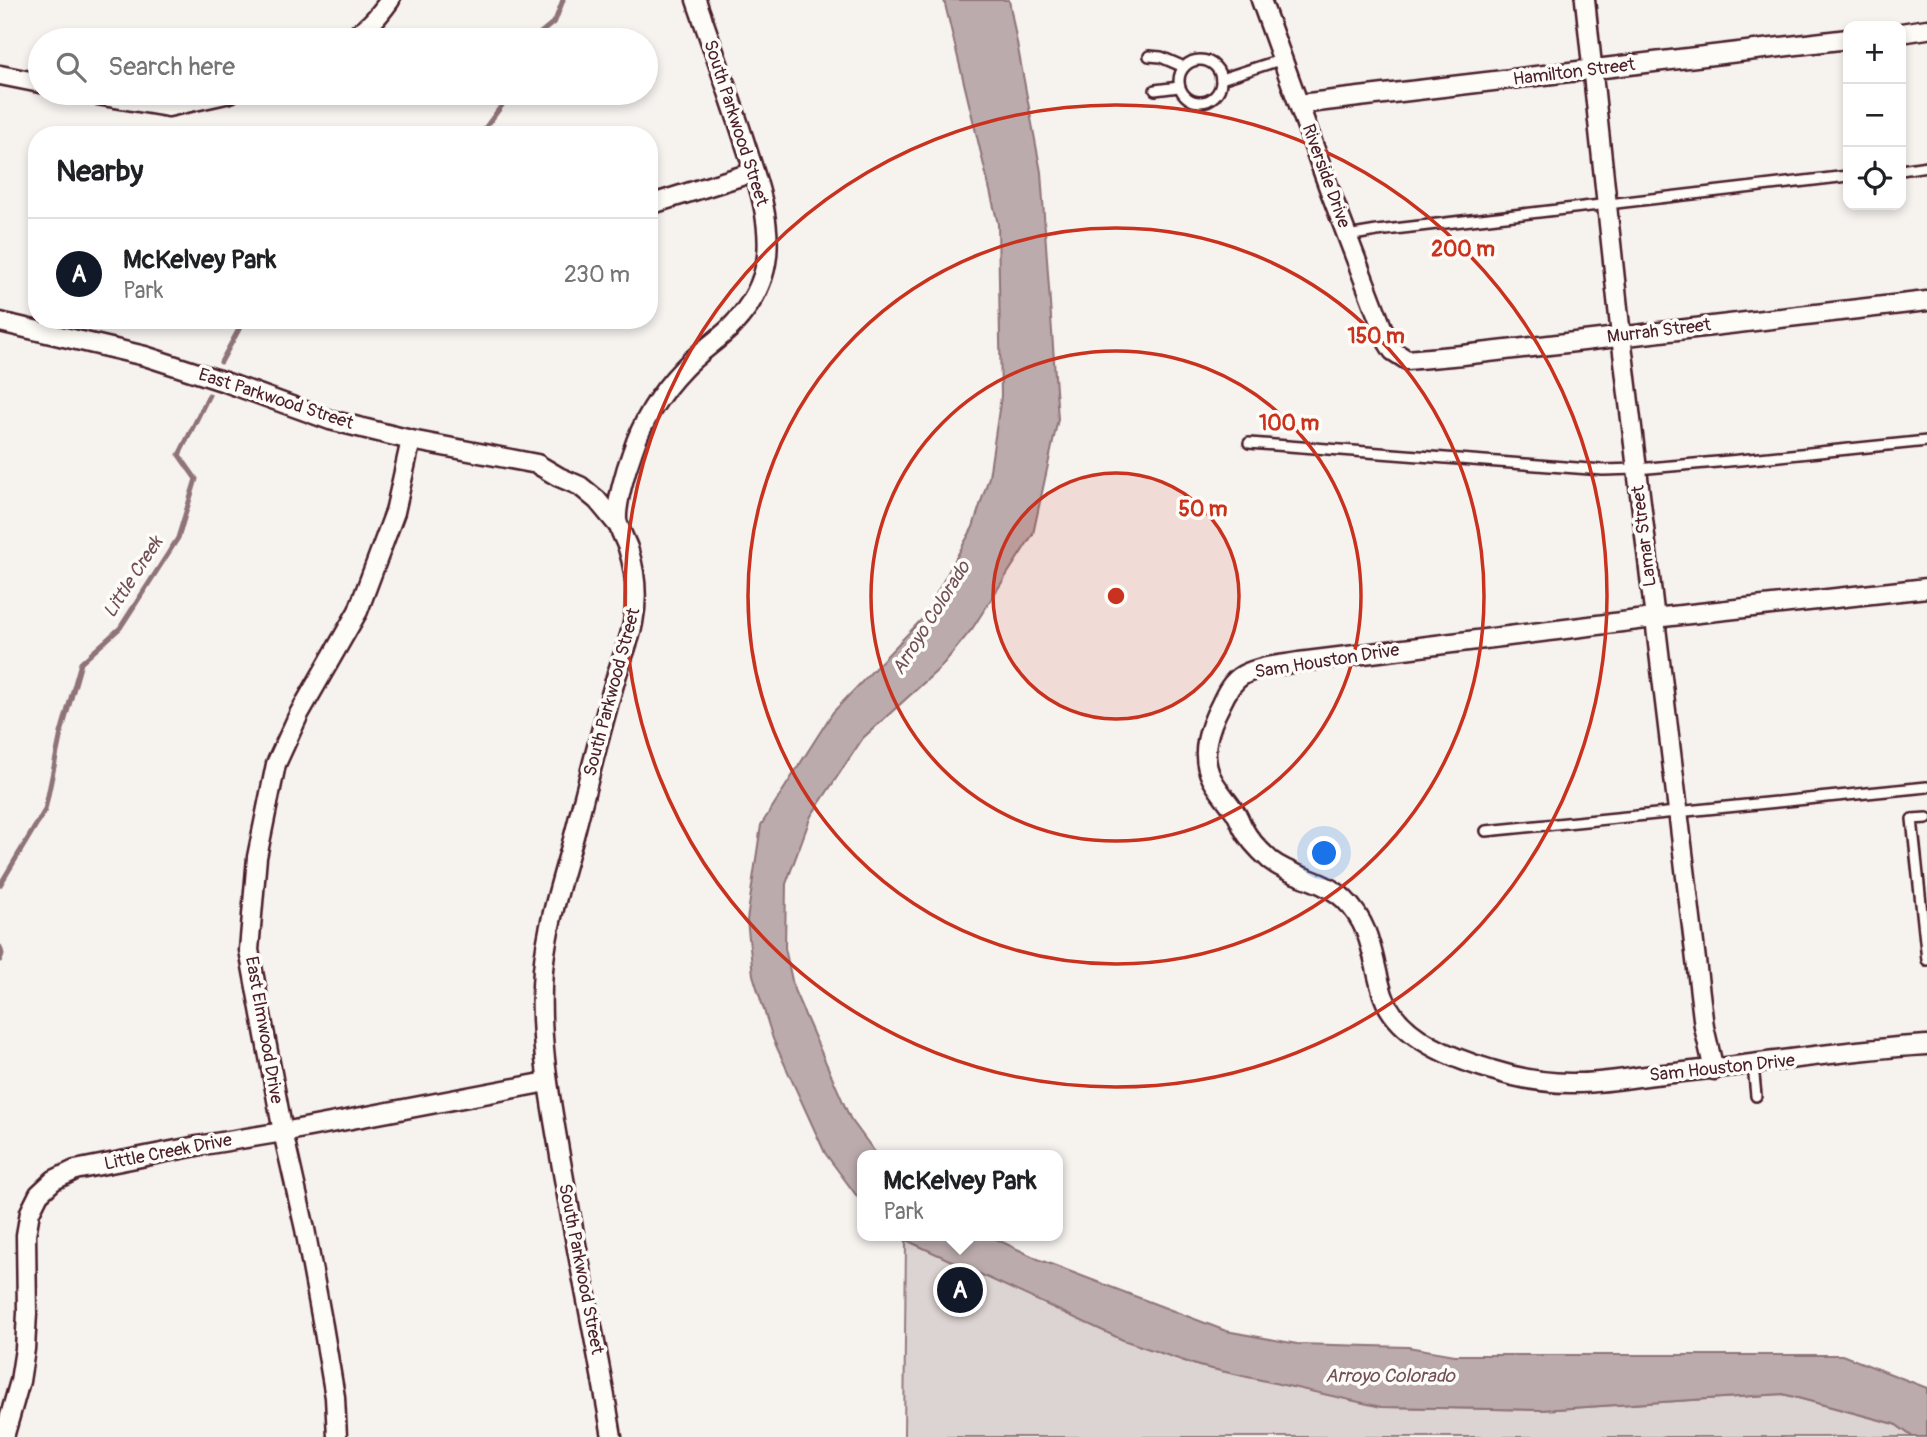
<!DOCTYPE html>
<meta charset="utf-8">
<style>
body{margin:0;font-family:Pangolin,sans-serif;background:#f6f6f6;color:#202124}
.controls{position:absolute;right:21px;top:21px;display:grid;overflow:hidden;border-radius:14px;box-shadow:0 4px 10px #0003}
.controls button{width:63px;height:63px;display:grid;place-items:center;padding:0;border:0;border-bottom:2px solid #e0e0e0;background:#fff;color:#202124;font:35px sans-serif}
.you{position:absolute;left:1325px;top:854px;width:24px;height:24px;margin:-18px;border:5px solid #fff;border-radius:50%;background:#1a73e8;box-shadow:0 0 0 10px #1a73e833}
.badge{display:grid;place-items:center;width:46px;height:46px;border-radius:50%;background:#111827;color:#fff;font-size:23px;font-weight:700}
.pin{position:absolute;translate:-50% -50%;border:4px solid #fff;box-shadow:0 2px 7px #0006}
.popup{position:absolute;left:857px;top:1150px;width:206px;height:91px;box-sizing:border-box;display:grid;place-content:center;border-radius:14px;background:#fff;filter:drop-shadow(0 2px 5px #0005);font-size:23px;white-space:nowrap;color:#757577}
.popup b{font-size:26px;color:#202124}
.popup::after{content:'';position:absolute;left:50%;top:100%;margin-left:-14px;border:14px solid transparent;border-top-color:#fff}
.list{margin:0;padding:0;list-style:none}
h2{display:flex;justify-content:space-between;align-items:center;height:91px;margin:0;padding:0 28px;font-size:30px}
h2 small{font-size:23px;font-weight:400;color:#757577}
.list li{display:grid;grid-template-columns:46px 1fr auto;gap:21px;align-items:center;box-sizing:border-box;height:112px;padding:0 28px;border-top:2px solid #e0e0e0}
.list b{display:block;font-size:26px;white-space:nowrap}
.list p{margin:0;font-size:23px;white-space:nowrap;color:#757577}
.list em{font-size:23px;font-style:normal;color:#757577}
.icon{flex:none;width:38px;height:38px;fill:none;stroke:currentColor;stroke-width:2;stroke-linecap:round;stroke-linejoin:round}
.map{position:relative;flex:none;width:1927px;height:1437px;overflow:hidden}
.search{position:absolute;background:#fff;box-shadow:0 4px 10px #0003;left:28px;top:28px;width:630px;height:77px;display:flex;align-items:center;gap:18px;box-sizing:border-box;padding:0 24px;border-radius:38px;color:#757577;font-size:26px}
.panel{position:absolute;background:#fff;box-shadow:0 4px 10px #0003;left:28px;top:126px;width:630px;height:203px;border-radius:28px}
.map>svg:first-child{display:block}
.green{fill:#dcd4d2;stroke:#937a7e;stroke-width:2}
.water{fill:#bbabac;stroke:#8e7378;stroke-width:2}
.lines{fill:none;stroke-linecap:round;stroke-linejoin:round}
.stream{stroke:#8e7378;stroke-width:5}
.lane-casing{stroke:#4a1f2b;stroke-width:14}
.street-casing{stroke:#4a1f2b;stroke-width:23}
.lane{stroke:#fdfcf7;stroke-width:9}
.street{stroke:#fdfcf7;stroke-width:18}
.ring{fill:none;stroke:#c8321e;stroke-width:3.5}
.labels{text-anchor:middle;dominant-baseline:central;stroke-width:7;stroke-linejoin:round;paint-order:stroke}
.street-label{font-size:18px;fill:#4a1f2b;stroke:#fdfcf7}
.water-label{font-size:19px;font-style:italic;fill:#725058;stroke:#fdfcf7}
.centre{fill:#c8321e;stroke:#fdfcf7;stroke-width:3.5}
.ring-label{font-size:21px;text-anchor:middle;font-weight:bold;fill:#c8321e;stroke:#fdfcf7;stroke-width:7;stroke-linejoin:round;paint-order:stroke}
</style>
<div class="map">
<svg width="1927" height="1437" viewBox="0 0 1927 1437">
<rect width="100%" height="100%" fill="#f6f3ef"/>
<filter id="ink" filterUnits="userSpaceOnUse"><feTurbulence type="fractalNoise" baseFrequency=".0143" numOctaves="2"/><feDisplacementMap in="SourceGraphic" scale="14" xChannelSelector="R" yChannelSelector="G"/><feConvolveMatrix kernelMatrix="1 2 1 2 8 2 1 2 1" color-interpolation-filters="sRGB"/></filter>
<g filter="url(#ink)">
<!-- green -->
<path class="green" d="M 906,1240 L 1123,1339 L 1199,1366 L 1387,1407 L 1541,1410 L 1783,1394 L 1895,1424 L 1913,1437 L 904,1437 Z"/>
<!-- water -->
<g class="water">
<path d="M 944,0 L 1009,0 L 1041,172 L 1058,419 L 1033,534 L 972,629 L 940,668 L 863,738 L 811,816 L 786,884 L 785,948 L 794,990 L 850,1118 L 877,1155 L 862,1155 L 862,1203 L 825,1153 L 773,1039 L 753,975 L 747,920 L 761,825 L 833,712 L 923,618 L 973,527 L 989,477 L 1001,396 L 998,224 Z"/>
<path d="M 901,1236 L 990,1236 L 1040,1260 L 1226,1331 L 1297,1344 L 1408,1347 L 1455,1355 L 1842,1355 L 1927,1388 L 1927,1437 L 1913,1437 L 1895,1424 L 1783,1394 L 1541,1410 L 1381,1407 L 1199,1366 L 1123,1340 L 906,1240 Z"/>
</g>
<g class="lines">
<!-- stream -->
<g class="stream">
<path d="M 532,40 L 555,21 L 563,0"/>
<path d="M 480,135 L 511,93"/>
<path d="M 221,362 L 244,320"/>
<path d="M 0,885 L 45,810 L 61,733 L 81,663 L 120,628 L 178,538 L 196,479 L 179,455 L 209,395"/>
<path d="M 0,947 L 2,954 L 0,960"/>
</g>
<!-- lane casing -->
<g class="lane-casing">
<g id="lane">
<path d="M 1149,56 L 1161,57 L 1184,67"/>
<circle cx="1200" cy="81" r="21"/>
<path d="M 1221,79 L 1283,59"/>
<path d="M 1155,90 L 1179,87"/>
<path d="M 1901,170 L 1927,166"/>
<path d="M 1347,236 L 1377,231 L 1848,176"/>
<path d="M 1249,443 L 1603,470 L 1637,469 L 1740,460 L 1927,441"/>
<path d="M 1927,818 L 1912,819 L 1927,960"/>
<path d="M 1486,831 L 1927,787"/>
<path d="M 1753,1065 L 1756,1096"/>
</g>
</g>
<!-- street casing -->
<g class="street-casing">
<g id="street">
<path d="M 1261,0 L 1330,191 L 1388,343 L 1393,351 L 1407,360 L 1463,355 L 1927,301"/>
<path d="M 1585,0 L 1621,336 L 1704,1027 L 1714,1070"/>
<path d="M 1901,33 L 1927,29"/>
<path d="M 347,40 C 366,31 378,17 390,0"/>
<path d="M 0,75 L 40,83"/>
<path d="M 85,93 L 168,107 L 230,93"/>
<path d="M 1300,104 L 1848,39"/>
<path d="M 649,205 L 754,172"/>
<path d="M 0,322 L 145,356 L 225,382 L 330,420 L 411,440 L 537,464 L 559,477 L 580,486 L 597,500 L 617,524"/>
<path d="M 1927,588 L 1654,618 L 1299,662 C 1281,665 1260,666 1243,675 C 1232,681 1226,693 1221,704 C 1209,727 1199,754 1212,779 C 1218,790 1226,799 1233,809 C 1238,815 1240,822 1243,828 C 1249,840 1260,851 1270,860 C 1293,878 1323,879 1344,899 C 1373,927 1372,960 1383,995 C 1397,1037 1454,1059 1492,1070 C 1517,1078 1544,1083 1570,1083 C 1598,1084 1627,1078 1654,1075 C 1745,1067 1836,1050 1927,1045"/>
<path d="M 4,1437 L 20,1381 L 25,1349 L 27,1313 L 26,1235 L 30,1212 L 39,1194 L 54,1180 L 75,1170 L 197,1146 L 283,1132 L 547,1082"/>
<path d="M 337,1437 L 335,1397 L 323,1326 L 305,1229 L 283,1132 L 249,950 L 257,857 L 276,764 L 299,714 L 358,611 L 395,512 L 411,440"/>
<path d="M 612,1437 C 596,1339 574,1242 558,1144 C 548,1087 538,1029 543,970 C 547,925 562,880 574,836 C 588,782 601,728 617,674 C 622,657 630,640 633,623 C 638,598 636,573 628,548 C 625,540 618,527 617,520 C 616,503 626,469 632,453 C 642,422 660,393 683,369 C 697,354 714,343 729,329 C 749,309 764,284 767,256 C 771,215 755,175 743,137 C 728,91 712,46 696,0"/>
</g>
</g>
<!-- lane -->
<use href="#lane" class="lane"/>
<!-- street -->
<use href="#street" class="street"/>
</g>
</g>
<!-- distance rings -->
<circle cx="1116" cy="596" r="123" fill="#c8321e" fill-opacity=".12"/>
<g class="ring">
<circle cx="1116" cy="596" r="123"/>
<circle cx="1116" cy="596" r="245"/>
<circle cx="1116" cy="596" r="368"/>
<circle cx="1116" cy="596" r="491"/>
</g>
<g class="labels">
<!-- street labels -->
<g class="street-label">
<text transform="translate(1574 72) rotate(-7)">Hamilton Street</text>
<text transform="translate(736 123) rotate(72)">South Parkwood Street</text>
<text transform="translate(1326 176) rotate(70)">Riverside Drive</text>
<text transform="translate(1659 331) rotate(-7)">Murrah Street</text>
<text transform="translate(276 399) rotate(18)">East Parkwood Street</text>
<text transform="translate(1644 536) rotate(-97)">Lamar Street</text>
<text transform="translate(1327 661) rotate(-9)">Sam Houston Drive</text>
<text transform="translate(612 692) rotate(-75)">South Parkwood Street</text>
<text transform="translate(264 1030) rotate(80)">East Elmwood Drive</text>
<text transform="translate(1722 1068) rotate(-6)">Sam Houston Drive</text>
<text transform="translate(168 1152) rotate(-11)">Little Creek Drive</text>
<text transform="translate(581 1269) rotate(79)">South Parkwood Street</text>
</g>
<!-- water labels -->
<g class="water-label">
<text transform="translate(133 577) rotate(-57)">Little Creek</text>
<text transform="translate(931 618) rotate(-58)">Arroyo Colorado</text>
<text x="1390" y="1376">Arroyo Colorado</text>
</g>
</g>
<circle cx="1116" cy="596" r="10" class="centre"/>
<g class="ring-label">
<text x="1463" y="256">200 m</text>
<text x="1376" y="343">150 m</text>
<text x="1289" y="430">100 m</text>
<text x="1203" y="516">50 m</text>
</g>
</svg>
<div class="controls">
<button>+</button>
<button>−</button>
<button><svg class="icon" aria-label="locate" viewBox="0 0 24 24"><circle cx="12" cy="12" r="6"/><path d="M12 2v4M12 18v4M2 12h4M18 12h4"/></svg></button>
</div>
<div class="you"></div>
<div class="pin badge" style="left:960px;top:1290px">A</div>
<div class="popup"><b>McKelvey Park</b>Park</div>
<div class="search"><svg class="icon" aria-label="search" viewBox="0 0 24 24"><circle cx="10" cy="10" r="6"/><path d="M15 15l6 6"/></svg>Search here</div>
<section class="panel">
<h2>Nearby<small></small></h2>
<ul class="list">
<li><span class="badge">A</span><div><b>McKelvey Park</b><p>Park</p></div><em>230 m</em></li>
</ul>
</section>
</div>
